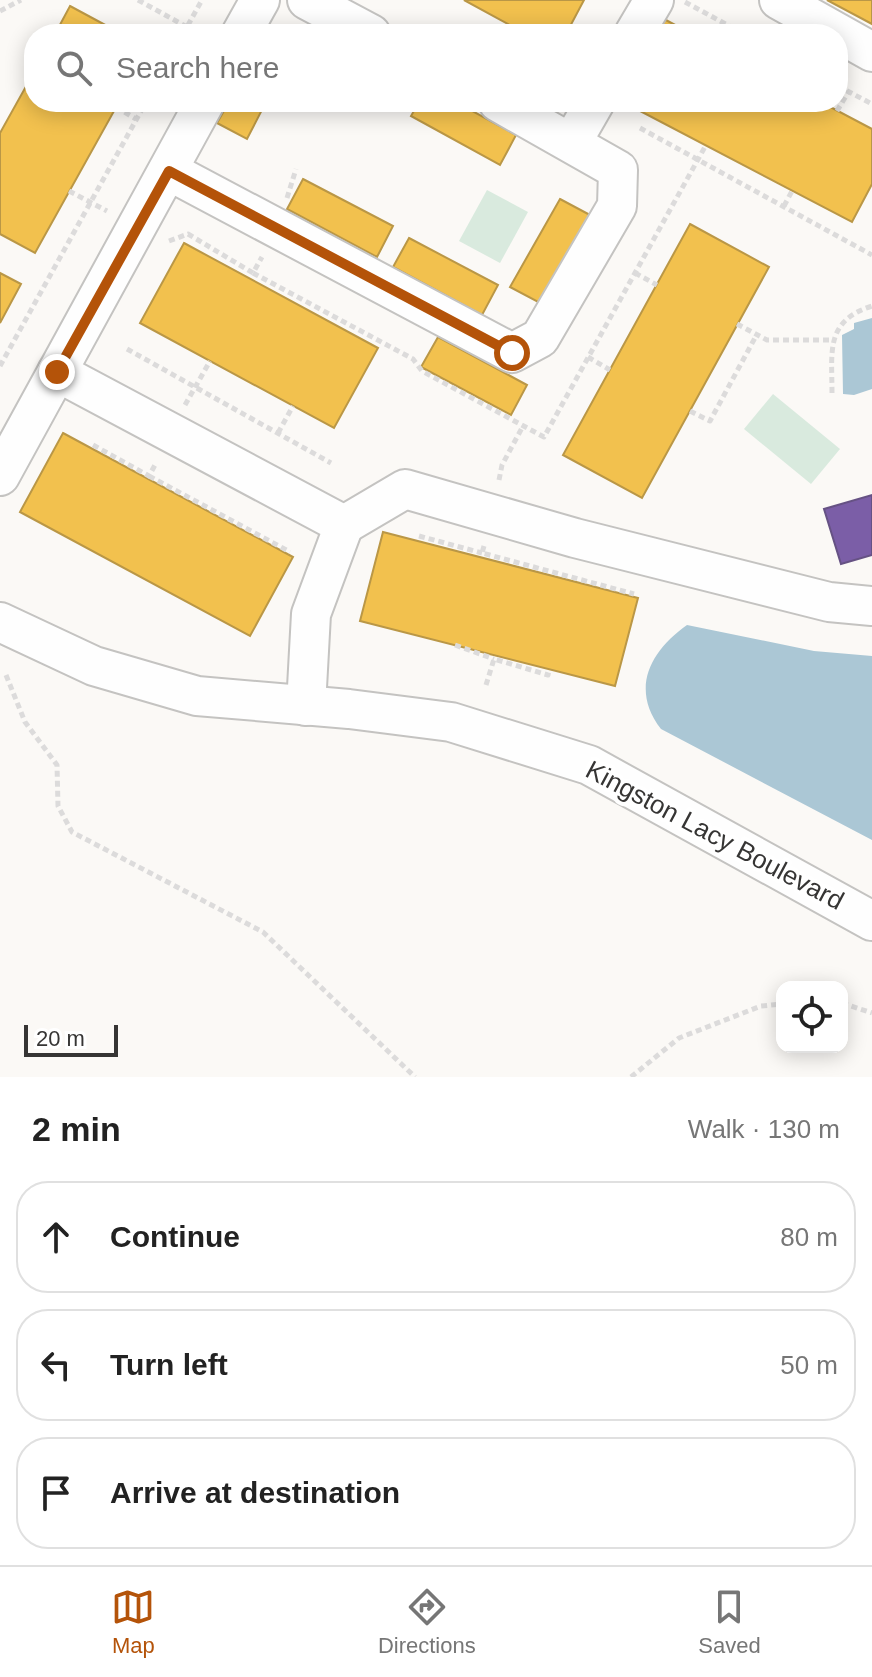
<!DOCTYPE html>
<meta charset="utf-8">
<style>
body{margin:0;font-family:Arial,sans-serif;background:#f2f2f2;color:#222}
.controls{position:absolute;right:24px;bottom:24px;display:grid;overflow:hidden;border-radius:16px;box-shadow:0 4px 20px #0003}
.controls button{width:72px;height:72px;display:grid;place-items:center;padding:0;border:0;border-bottom:2px solid #e0e0e0;background:#fff;color:#222;font:40px sans-serif}
.scale{position:absolute;left:24px;bottom:20px;width:94px;box-sizing:border-box;padding-left:8px;border:4px solid #363534;border-top:0;font-size:22px;line-height:28px;white-space:nowrap;color:#363534;-webkit-text-stroke:6px #fff;paint-order:stroke}
.stop{position:absolute;width:24px;height:24px;margin:-18px;border:6px solid #b45309;border-radius:50%;background:#fff}
.stop.end{background:#b45309;border-color:#fff;box-shadow:0 2px 8px #0008}
.list{margin:0;padding:0;list-style:none}
h2{display:flex;justify-content:space-between;align-items:center;height:104px;margin:0;padding:0 32px;font-size:34px}
h2 small{font-size:26px;font-weight:400;color:#767676}
.list li{display:grid;grid-template-columns:52px 1fr auto;gap:24px;align-items:center;box-sizing:border-box;height:112px;margin:0 16px 16px;padding:0 16px;border:2px solid #e0e0e0;border-radius:32px}
.list b{display:block;font-size:30px;white-space:nowrap}
.list em{font-size:26px;font-style:normal;color:#767676}
.icon{flex:none;width:44px;height:44px;fill:none;stroke:currentColor;stroke-width:2;stroke-linecap:round;stroke-linejoin:round}
.map{position:relative;flex:none;width:872px;height:1077px;overflow:hidden}
.search{position:absolute;background:#fff;box-shadow:0 4px 20px #0003;left:24px;right:24px;top:24px;height:88px;display:flex;align-items:center;gap:20px;box-sizing:border-box;padding:0 28px;border-radius:32px;color:#767676;font-size:30px}
.sheet{height:488px;background:#fff}
nav{display:flex;justify-content:space-around;align-items:center;box-sizing:border-box;height:112px;border-top:2px solid #e0e0e0;background:#fff;font-size:22px;color:#767676}
nav a{display:grid;justify-items:center;gap:4px}
nav .on{color:#b45309}
.map>svg:first-child{display:block}
.green{fill:#d9eade}
.water{fill:#abc7d5}
.homes{fill:#f2c14e;stroke:#ba9746;stroke-width:2}
.offices{fill:#7b5ea7;stroke:#665284;stroke-width:2}
.lines{fill:none;stroke-linecap:round;stroke-linejoin:round}
.minor-casing{stroke:#c4c3c1;stroke-width:42}
.path{stroke:#dcdbdb;stroke-width:5;stroke-dasharray:6 4;stroke-linecap:butt}
.minor{stroke:#fefefe;stroke-width:38}
.route{stroke:#b45309;stroke-width:10}
.labels{text-anchor:middle;dominant-baseline:central;stroke-width:8;stroke-linejoin:round;paint-order:stroke}
.street-label{font-size:26px;fill:#363534;stroke:#fff}
</style>
<div class="map">
<svg width="872" height="1077" viewBox="0 0 872 1077">
<rect width="100%" height="100%" fill="#fbf9f6"/>
<!-- green -->
<g class="green">
<path d="M 487,190 L 528,212 L 500,263 L 459,241 Z"/>
<path d="M 773,394 L 840,449 L 811,484 L 744,429 Z"/>
</g>
<!-- water -->
<g class="water">
<path d="M 872,318 L 872,389 L 854,395 L 843,394 L 842,335 L 854,329 L 854,323 Z"/>
<path d="M 687,625 L 814,651 L 872,656 L 872,840 L 661,729 C 630,689 650,651 687,625 Z"/>
</g>
<!-- homes -->
<g class="homes">
<path d="M 464,0 L 584,0 L 566,34 L 526,34 Z"/>
<path d="M 827,0 L 872,0 L 872,24 Z"/>
<path d="M 70,6 L 122,34 L 55,34 Z"/>
<path d="M 664,19 L 692,34 L 656,34 Z"/>
<path d="M 34,72 L 34,102 L 119,102 L 35,253 L 0,234 L 0,133 Z"/>
<path d="M 229,102 L 266,102 L 247,139 L 217,123 Z"/>
<path d="M 419,102 L 456,102 L 516,135 L 500,165 L 411,116 Z"/>
<path d="M 623,102 L 821,102 L 872,129 L 872,184 L 852,222 Z"/>
<path d="M 303,179 L 393,226 L 377,257 L 287,209 Z"/>
<path d="M 560,199 L 590,215 L 540,303 L 510,287 Z"/>
<path d="M 690,224 L 769,267 L 642,498 L 563,455 Z"/>
<path d="M 409,238 L 498,285 L 482,315 L 393,267 Z"/>
<path d="M 184,243 L 378,348 L 334,428 L 140,323 Z"/>
<path d="M 0,273 L 21,284 L 0,323 Z"/>
<path d="M 438,337 L 527,385 L 511,415 L 421,367 Z"/>
<path d="M 63,433 L 293,557 L 250,636 L 20,512 Z"/>
<path d="M 383,532 L 638,598 L 615,686 L 360,621 Z"/>
</g>
<!-- offices -->
<path class="offices" d="M 872,495 L 872,555 L 841,564 L 824,509 Z"/>
<g class="lines">
<!-- minor casing -->
<g class="minor-casing">
<g id="minor">
<path d="M 307,0 L 371,34"/>
<path d="M 779,0 L 872,52"/>
<path d="M 241,34 L 260,0"/>
<path d="M 634,34 L 654,0"/>
<path d="M 572,142 L 595,102"/>
<path d="M 169,171 L 512,353 L 540,338 L 617,206 L 618,170 L 498,102"/>
<path d="M 57,372 L 344,525 L 311,614 L 306,706"/>
<path d="M 0,476 L 205,102"/>
<path d="M 344,525 L 405,489 L 575,538 L 829,602 L 872,606"/>
<path d="M 0,622 L 94,666 L 197,696 L 349,709 L 451,722 L 589,765 L 872,921"/>
</g>
</g>
<!-- path -->
<g class="path">
<path d="M 138,0 L 187,27"/>
<path d="M 685,2 L 744,34"/>
<path d="M 0,11 L 21,0"/>
<path d="M 183,34 L 202,0"/>
<path d="M 838,86 L 872,104"/>
<path d="M 116,107 L 136,119"/>
<path d="M 837,111 L 849,91"/>
<path d="M 640,128 L 872,255"/>
<path d="M 69,191 L 107,211"/>
<path d="M 287,198 L 296,169"/>
<path d="M 784,206 L 792,191"/>
<path d="M 169,241 L 188,234 L 253,273 L 262,257"/>
<path d="M 253,273 L 413,359 L 422,371 L 544,437 L 706,145"/>
<path d="M 635,273 L 657,285"/>
<path d="M 737,324 L 767,340 L 832,340"/>
<path d="M 127,349 L 331,463"/>
<path d="M 588,357 L 610,370"/>
<path d="M 0,366 L 146,102"/>
<path d="M 832,393 C 832,351 825,321 872,306"/>
<path d="M 185,405 L 210,361"/>
<path d="M 690,411 L 710,421 L 756,336"/>
<path d="M 278,433 L 293,406"/>
<path d="M 93,445 L 149,476 L 156,463"/>
<path d="M 149,476 L 290,552"/>
<path d="M 499,480 L 502,465 L 523,426"/>
<path d="M 419,536 L 482,553"/>
<path d="M 484,546 L 482,553 L 634,594"/>
<path d="M 455,645 L 494,659"/>
<path d="M 6,675 L 25,722 L 57,765 L 58,806 L 72,832 L 263,932 L 415,1077"/>
<path d="M 486,685 L 494,659 L 548,675 L 549,669"/>
<path d="M 842,1003 L 872,1013"/>
<path d="M 631,1077 L 679,1038 L 761,1006 L 782,1004"/>
</g>
<!-- minor -->
<use href="#minor" class="minor"/>
</g>
<g class="lines">
<!-- route -->
<path class="route" d="M 57,372 L 169,171 L 512,353"/>
</g>
<g class="labels">
<!-- street labels -->
<g class="street-label">
<text transform="translate(715 835) rotate(28)">Kingston Lacy Boulevard</text>
</g>
</g>
</svg>
<div class="controls">
<button><svg class="icon" aria-label="locate" viewBox="0 0 24 24"><circle cx="12" cy="12" r="6"/><path d="M12 2v4M12 18v4M2 12h4M18 12h4"/></svg></button>
</div>
<div class="scale">20 m</div>
<div class="stop" style="left:512px;top:353px"></div>
<div class="stop end" style="left:57px;top:372px"></div>
<div class="search"><svg class="icon" aria-label="search" viewBox="0 0 24 24"><circle cx="10" cy="10" r="6"/><path d="M15 15l6 6"/></svg>Search here</div>
</div>
<section class="sheet">
<h2>2 min<small>Walk · 130 m</small></h2>
<ul class="list">
<li><svg class="icon" aria-label="ahead" viewBox="0 0 24 24"><path d="M12 20V5M6 11l6-6 6 6"/></svg><div><b>Continue</b></div><em>80 m</em></li>
<li><svg class="icon" aria-label="left" viewBox="0 0 24 24"><path d="M17 20v-9H6M10 6l-5 5 5 5"/></svg><div><b>Turn left</b></div><em>50 m</em></li>
<li><svg class="icon" aria-label="arrive" viewBox="0 0 24 24"><path d="M6 21V4h12l-3 4 3 4H6"/></svg><div><b>Arrive at destination</b></div></li>
</ul>
</section>
<nav>
<a class="on"><svg class="icon" aria-label="map" viewBox="0 0 24 24"><path d="M3 6l6-2 6 2 6-2v14l-6 2-6-2-6 2zM9 4v14M15 6v14"/></svg>Map</a>
<a><svg class="icon" aria-label="directions" viewBox="0 0 24 24"><path d="M12 3l9 9-9 9-9-9zM9 14v-3h6M13 9l2 2-2 2"/></svg>Directions</a>
<a><svg class="icon" aria-label="saved" viewBox="0 0 24 24"><path d="M7 4h10v16l-5-4-5 4z"/></svg>Saved</a>
</nav>
